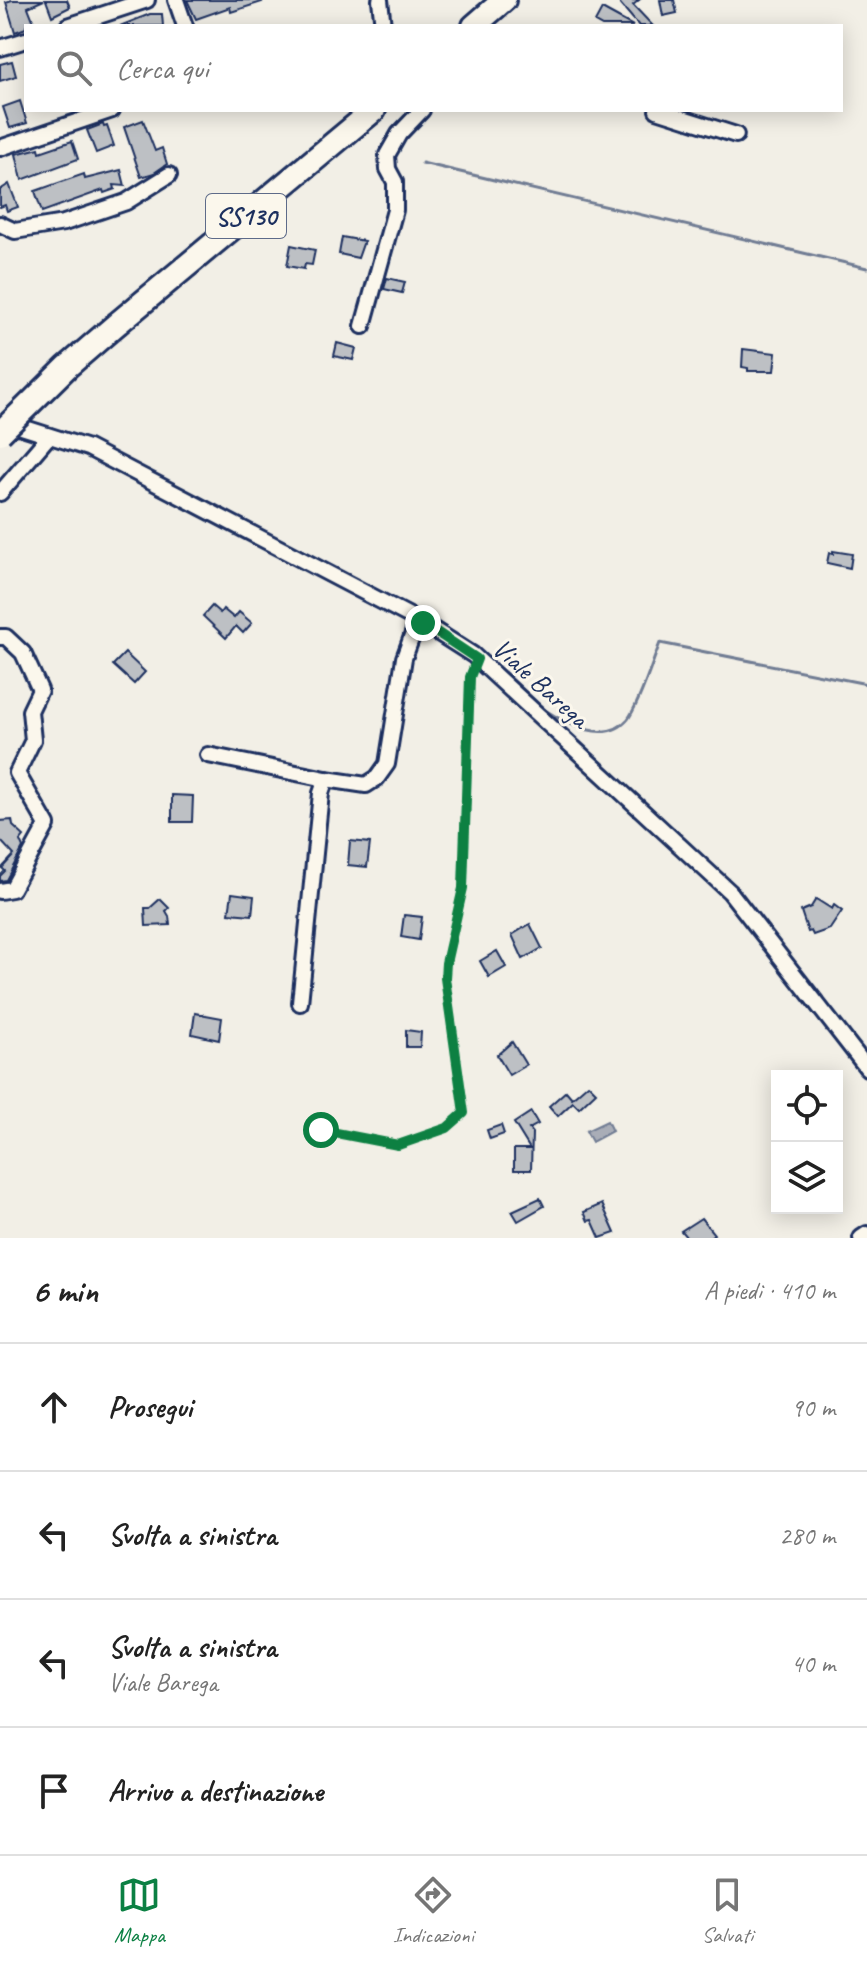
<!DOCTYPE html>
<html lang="it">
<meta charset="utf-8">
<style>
body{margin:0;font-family:Caveat,sans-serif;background:#f2f2f2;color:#222}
.controls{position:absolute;right:24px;bottom:24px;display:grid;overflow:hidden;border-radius:0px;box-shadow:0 4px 20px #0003}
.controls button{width:72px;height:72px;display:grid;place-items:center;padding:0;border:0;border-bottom:2px solid #e0e0e0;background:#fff;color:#222;font:40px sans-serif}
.stop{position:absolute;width:24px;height:24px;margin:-18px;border:6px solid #0b8043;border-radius:50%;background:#fff}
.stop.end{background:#0b8043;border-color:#fff;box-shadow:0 2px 8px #0008}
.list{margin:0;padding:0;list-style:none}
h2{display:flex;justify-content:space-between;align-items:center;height:104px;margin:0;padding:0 32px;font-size:34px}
h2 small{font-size:26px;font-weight:400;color:#767676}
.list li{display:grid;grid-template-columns:52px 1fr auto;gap:24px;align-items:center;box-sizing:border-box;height:128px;padding:0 32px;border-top:2px solid #e0e0e0}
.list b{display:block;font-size:30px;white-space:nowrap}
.list p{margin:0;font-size:26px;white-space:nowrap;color:#767676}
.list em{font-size:26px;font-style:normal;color:#767676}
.icon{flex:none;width:44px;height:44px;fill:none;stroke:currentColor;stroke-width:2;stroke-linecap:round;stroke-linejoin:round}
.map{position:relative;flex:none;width:867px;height:1238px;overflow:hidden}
.search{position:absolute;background:#fff;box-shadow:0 4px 20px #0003;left:24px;right:24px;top:24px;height:88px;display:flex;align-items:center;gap:20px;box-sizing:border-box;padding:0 28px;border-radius:0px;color:#767676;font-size:30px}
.sheet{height:616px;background:#fff}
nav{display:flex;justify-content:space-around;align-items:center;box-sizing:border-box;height:112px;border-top:2px solid #e0e0e0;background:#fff;font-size:22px;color:#767676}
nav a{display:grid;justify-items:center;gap:4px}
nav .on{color:#0b8043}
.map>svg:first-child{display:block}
.water{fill:#a9adb7;stroke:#707b93;stroke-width:2}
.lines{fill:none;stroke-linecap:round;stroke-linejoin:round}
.stream{stroke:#707b93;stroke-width:3}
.building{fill:#bdc0c4;stroke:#1b2f5e;stroke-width:2}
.minor-casing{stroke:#1b2f5e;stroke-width:20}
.highway-casing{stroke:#1b2f5e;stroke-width:28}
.path{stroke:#1b2f5e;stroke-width:2;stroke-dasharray:8 6;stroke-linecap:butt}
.minor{stroke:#fbf7ec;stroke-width:14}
.highway{stroke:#fbf7ec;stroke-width:22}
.highway-bridge-casing{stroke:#1b2f5e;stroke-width:28;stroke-linecap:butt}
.highway-bridge{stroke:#fbf7ec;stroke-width:22}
.route{stroke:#0b8043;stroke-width:10}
.labels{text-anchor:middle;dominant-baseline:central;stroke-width:6;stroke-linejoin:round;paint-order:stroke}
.shield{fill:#fbf7ec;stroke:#5e6b89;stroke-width:2}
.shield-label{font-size:26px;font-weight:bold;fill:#1b2f5e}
.street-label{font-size:28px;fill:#1b2f5e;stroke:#fbf7ec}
</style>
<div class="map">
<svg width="867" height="1238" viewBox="0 0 867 1238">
<rect width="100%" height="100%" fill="#f2efe6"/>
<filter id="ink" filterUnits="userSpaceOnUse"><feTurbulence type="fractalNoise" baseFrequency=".0125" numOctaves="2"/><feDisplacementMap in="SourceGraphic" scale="16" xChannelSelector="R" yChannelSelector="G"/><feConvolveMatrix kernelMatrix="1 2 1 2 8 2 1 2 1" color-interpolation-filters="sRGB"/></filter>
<g filter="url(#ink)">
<!-- water -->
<path class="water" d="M 607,1121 L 612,1131 L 592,1142 L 586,1131 Z"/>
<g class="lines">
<!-- stream -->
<g class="stream">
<path d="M 422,163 L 867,268"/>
<path d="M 536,704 C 559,720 604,748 628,719 C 640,703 652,663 660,643 L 867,684"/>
</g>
</g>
<!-- building -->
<g class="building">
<path d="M 12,0 L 44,0 L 28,7 L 35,25 L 26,26 L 26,28 L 15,32 L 6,2 Z"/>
<path d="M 46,0 L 67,0 L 70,7 L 52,16 Z"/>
<path d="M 187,0 L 261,0 L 262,2 L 231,12 L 230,7 L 196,19 Z"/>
<path d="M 617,0 L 639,0 L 633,5 L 653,26 L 639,26 Z"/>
<path d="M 660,0 L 674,0 L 677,13 L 663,16 Z"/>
<path d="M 602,9 L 633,26 L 602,26 L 595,22 Z"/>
<path d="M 150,14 L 162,14 L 163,26 L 120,26 Z"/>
<path d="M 12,61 L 16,76 L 0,81 L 0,64 Z"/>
<path d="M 20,101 L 27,123 L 10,128 L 3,107 Z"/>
<path d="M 143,120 L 155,151 L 162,148 L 167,164 L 154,173 L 141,177 L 124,127 Z"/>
<path d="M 103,124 L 104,127 L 107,126 L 114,146 L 96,153 L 87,130 Z"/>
<path d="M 72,141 L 78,159 L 22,180 L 16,154 L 39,148 L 40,152 Z"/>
<path d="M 121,170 L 125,186 L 114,185 L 115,189 L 104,193 L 103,190 L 42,212 L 35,191 L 84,174 L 85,179 Z"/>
<path d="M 9,184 L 18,207 L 7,211 L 5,205 L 0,207 L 0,190 Z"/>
<path d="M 342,237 L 364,241 L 358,258 L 339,254 Z"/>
<path d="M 291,245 L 315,250 L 312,265 L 305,264 L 304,269 L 287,266 Z"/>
<path d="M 387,278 L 405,282 L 402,293 L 384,289 Z"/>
<path d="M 337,343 L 356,348 L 353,360 L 334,356 Z"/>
<path d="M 743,349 L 776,353 L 774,371 L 748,371 L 748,368 L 742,367 Z"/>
<path d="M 833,551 L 852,554 L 850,568 L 827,563 L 829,553 L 833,554 Z"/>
<path d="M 212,606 L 220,613 L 223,609 L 234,618 L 239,612 L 252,623 L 243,633 L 236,626 L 226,638 L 203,616 Z"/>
<path d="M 125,653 L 145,672 L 134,684 L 113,665 Z"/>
<path d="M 172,795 L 193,796 L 192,822 L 172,822 Z"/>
<path d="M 12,820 L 13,826 L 24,836 L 20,841 L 23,848 L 6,880 L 0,881 L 0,876 L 5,871 L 2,868 L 14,855 L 0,840 L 0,821 Z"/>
<path d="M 350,841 L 370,843 L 367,867 L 348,865 Z"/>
<path d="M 232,893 L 254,896 L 252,915 L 229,913 Z"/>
<path d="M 160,899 L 169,908 L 166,911 L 169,916 L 170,925 L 146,926 L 145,908 L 150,908 Z"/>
<path d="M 816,899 L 832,909 L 834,905 L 842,911 L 830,929 L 813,935 L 811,931 L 808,932 L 801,911 L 811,907 Z"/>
<path d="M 404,915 L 422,917 L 419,940 L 401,937 Z"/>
<path d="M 530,924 L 542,948 L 523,959 L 512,935 Z"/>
<path d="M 497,951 L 506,967 L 489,977 L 480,961 Z"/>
<path d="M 195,1013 L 222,1018 L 219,1040 L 192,1034 Z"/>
<path d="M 406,1030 L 421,1032 L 420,1047 L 406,1047 Z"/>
<path d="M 512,1042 L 526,1065 L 509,1075 L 497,1055 Z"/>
<path d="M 588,1084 L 596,1092 L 579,1108 L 573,1102 L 558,1116 L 549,1106 L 566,1091 L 572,1098 Z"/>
<path d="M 531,1112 L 538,1124 L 529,1129 L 532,1133 L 531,1170 L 514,1170 L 514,1149 L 530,1149 L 514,1123 Z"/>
<path d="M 501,1125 L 504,1134 L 490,1139 L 487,1130 Z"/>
<path d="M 540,1198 L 544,1206 L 518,1221 L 512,1211 Z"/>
<path d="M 602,1204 L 615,1233 L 600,1238 L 592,1220 L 588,1221 L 584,1212 Z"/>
<path d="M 701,1218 L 714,1234 L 709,1238 L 687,1238 L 681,1231 Z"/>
</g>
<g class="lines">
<!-- minor casing -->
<g class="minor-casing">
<g id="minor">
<path d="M 176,0 L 185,26"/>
<path d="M 380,0 L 383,26"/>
<path d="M 68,26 L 147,0"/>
<path d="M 0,48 L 26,40"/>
<path d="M 657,110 L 736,135"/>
<path d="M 0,148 L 112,110"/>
<path d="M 0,224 L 15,231 L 64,223 L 126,202 L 169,175"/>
<path d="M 363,326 L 395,210 L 395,182 L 388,169 L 387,155 L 399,134 L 422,110"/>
<path d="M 6,422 L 88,448 L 423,623 L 473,655 L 730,892 L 867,1068"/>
<path d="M 0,493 L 49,436"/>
<path d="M 0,637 L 6,637 L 23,653 L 40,690 L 30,711 L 33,740 L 17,773 L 47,825 L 12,889 L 0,891"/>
<path d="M 208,755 L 326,779 L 366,785 L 377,778 L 387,764 L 404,658 L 418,620"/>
<path d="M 300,1003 L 321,793 L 326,779"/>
<path d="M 861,1238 L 867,1234"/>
</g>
</g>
<!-- highway casing -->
<g class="highway-casing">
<g id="highway">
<path d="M 474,26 L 504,0"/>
<path d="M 118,323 L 374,110"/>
</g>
</g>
<!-- path -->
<path class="path" d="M 321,1130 L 398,1145 L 447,1128 L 464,1113 L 445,978 L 446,963 L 463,888 L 470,677 L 472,671"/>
<!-- minor -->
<use href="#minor" class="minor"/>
<!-- highway -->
<use href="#highway" class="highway"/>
<!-- highway-bridge casing -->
<g class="highway-bridge-casing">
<path id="highway-bridge" d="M 0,433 L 67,367 L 118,323"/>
</g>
<!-- highway-bridge -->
<use href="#highway-bridge" class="highway-bridge"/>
</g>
</g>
<g class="lines" filter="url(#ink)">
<!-- route -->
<path class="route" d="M 321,1130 L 398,1145 L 447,1128 L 464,1113 L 445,978 L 446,963 L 463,888 L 470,677 L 477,659 L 423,623"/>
</g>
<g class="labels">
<!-- shield labels -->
<rect class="shield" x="206" y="194" width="80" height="44" rx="6"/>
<g class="shield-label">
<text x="246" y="216">SS130</text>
</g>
<!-- street labels -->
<g class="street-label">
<text transform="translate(541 683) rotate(42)">Viale Barega</text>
</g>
</g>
</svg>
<div class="controls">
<button><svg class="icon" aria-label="locate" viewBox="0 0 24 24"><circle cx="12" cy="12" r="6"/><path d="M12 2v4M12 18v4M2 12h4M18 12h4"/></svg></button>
<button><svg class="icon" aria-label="layers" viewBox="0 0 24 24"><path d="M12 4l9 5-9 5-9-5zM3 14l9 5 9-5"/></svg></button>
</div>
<div class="stop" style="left:321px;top:1130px"></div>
<div class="stop end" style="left:423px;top:623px"></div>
<div class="search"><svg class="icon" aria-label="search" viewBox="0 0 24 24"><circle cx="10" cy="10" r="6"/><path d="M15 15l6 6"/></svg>Cerca qui</div>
</div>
<section class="sheet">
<h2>6 min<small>A piedi · 410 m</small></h2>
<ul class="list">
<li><svg class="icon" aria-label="ahead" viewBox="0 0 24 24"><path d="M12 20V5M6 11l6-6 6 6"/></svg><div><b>Prosegui</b></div><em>90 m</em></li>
<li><svg class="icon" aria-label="left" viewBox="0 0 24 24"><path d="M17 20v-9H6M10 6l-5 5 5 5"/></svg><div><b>Svolta a sinistra</b></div><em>280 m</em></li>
<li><svg class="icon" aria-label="left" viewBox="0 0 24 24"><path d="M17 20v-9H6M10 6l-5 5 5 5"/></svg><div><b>Svolta a sinistra</b><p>Viale Barega</p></div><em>40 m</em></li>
<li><svg class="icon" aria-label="arrive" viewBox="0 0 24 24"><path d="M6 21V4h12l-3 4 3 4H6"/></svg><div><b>Arrivo a destinazione</b></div></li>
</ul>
</section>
<nav>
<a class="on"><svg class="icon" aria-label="map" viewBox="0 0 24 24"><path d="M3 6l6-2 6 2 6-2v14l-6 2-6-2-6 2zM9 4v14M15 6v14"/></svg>Mappa</a>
<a><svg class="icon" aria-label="directions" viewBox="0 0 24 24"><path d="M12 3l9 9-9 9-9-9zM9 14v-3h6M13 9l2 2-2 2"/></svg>Indicazioni</a>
<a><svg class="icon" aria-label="saved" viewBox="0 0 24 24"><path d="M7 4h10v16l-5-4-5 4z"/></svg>Salvati</a>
</nav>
